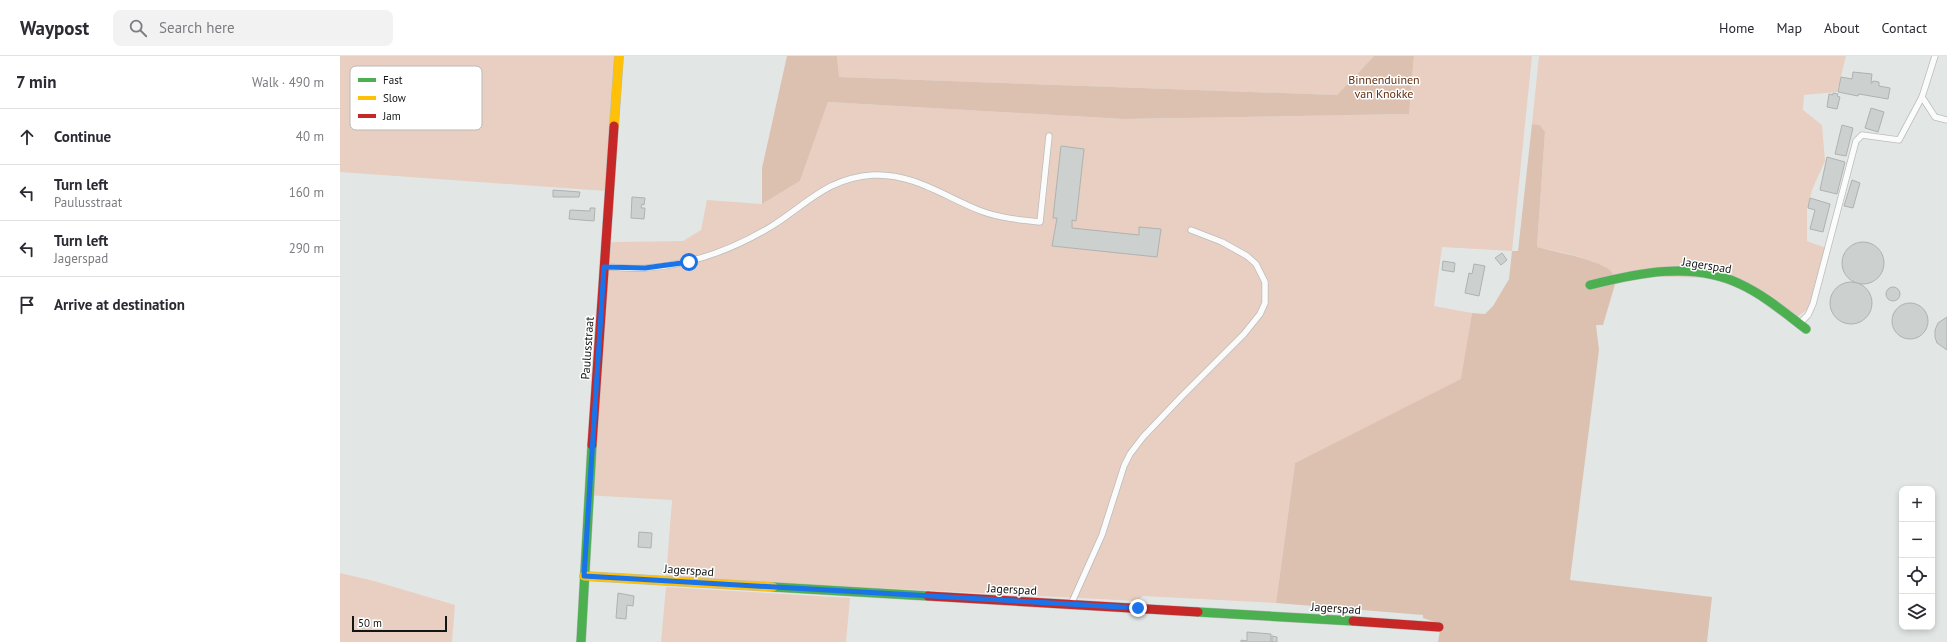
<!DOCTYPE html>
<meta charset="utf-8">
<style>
body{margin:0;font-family:"PT Sans",sans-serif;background:#f2f2f3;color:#2b2b33}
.controls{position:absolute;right:12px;bottom:12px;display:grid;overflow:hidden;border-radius:8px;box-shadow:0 2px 6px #0003}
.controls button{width:36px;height:36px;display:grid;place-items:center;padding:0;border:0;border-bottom:1px solid #e1e1e2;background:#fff;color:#2b2b33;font:20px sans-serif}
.scale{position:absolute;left:12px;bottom:10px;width:95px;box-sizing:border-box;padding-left:4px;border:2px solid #111514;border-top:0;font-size:11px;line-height:14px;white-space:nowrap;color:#111514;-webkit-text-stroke:3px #fff;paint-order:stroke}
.stop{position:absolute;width:12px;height:12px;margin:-9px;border:3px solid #1a73e8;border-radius:50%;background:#fff}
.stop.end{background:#1a73e8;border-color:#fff;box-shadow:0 1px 4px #0008}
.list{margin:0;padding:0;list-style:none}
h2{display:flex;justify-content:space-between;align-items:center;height:52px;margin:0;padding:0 16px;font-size:17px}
h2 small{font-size:13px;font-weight:400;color:#7c7c81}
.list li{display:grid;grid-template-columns:26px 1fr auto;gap:12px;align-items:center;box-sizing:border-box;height:56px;padding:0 16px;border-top:1px solid #e1e1e2}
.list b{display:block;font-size:15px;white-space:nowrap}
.list p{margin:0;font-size:13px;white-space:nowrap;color:#7c7c81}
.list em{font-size:13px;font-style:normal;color:#7c7c81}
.icon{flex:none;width:22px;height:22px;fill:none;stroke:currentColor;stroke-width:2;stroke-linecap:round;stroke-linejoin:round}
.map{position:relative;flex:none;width:1607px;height:586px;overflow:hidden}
header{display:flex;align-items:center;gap:24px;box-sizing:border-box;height:56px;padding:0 20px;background:#fff;border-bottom:1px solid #e1e1e2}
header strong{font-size:19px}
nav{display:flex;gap:22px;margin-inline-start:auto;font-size:14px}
.search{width:280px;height:36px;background:#f2f2f3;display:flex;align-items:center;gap:10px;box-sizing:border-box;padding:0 14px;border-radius:8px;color:#7c7c81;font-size:15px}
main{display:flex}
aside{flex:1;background:#fff}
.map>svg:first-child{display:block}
.green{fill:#e8cfc1}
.forest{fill:#dcc1b1}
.building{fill:#ccd0cf;stroke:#aeb2b1}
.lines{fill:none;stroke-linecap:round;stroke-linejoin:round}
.lane-casing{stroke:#b9bdbc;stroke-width:7}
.fast-casing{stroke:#b9bdbc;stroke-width:10}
.slow-casing{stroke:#b9bdbc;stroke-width:10}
.jam-casing{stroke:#b9bdbc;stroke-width:10}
.lane{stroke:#fbfbfb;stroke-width:5.5}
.fast{stroke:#4caf50;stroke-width:9}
.slow{stroke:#ffc107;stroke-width:9}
.jam{stroke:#c62828;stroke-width:9}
.route{stroke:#1a73e8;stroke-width:5}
.labels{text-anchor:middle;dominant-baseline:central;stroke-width:3;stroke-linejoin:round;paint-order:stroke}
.park-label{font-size:12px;fill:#612f10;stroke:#fff}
.street-label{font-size:12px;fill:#111514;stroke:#fff}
.key{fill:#fff;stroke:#b8b9b8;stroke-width:1}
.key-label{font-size:11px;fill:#111514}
</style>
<header>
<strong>Waypost</strong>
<div class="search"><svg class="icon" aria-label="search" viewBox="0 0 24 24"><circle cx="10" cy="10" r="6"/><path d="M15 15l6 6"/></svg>Search here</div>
<nav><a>Home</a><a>Map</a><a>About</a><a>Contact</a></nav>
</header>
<main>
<aside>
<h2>7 min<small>Walk · 490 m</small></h2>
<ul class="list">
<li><svg class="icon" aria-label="ahead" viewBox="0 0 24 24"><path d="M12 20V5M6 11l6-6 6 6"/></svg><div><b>Continue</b></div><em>40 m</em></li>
<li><svg class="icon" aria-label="left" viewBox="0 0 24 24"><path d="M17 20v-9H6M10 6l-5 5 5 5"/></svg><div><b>Turn left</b><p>Paulusstraat</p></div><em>160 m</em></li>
<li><svg class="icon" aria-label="left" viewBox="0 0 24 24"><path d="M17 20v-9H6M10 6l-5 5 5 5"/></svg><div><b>Turn left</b><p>Jagerspad</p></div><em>290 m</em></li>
<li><svg class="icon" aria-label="arrive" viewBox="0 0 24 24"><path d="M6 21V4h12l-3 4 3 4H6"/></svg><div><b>Arrive at destination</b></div></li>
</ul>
</aside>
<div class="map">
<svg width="1607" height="586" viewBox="0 0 1607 586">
<rect width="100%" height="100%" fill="#e2e7e6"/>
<!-- green -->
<g class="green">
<path d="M 0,0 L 275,0 L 266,135 L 0,116 Z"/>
<path d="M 497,0 L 1034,0 L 997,39 L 499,21 Z"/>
<path d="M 1074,0 L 1192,0 L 1172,195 L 1102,191 L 1094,250 L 1132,257 L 1122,323 L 955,407 L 936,547 L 803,540 L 797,545 L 326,521 L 332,444 L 245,439 L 262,188 L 275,186 L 343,185 L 361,174 L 367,144 L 422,148 L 460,125 L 488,46 L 783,63 L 1069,58 Z"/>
<path d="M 1199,0 L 1506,0 L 1497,36 L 1464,39 L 1463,54 L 1482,69 L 1485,105 L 1472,134 L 1467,154 L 1467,185 L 1486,192 L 1468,253 L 1457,261 L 1393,223 L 1275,219 C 1260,203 1219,196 1197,191 L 1205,76 L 1200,69 L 1192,68 Z"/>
<path d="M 0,517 L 34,525 L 115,549 L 112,586 L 0,586 Z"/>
<path d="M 326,531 L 510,542 L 506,586 L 321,586 Z"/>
</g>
<!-- forest -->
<g class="forest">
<path d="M 447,0 L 497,0 L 499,21 L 997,39 L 1034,0 L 1074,0 L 1069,58 L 783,63 L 488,46 L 460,125 L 422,148 L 422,112 Z"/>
<path d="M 1192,68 L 1200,69 L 1205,76 L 1197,191 C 1220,197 1247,201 1267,212 C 1272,215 1275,220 1276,225 L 1263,269 L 1256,269 L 1259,294 L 1230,524 L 1372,541 L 1367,586 L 1098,586 L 1101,568 L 1083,562 L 1083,559 L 936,547 L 955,407 L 1121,323 L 1132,257 L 1145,258 L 1153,250 L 1169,223 L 1172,195 L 1178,195 Z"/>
</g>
<!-- building -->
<g class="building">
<path d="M 1513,16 L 1532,18 L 1531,27 L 1532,27 L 1533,25 L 1539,26 L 1539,30 L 1550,32 L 1548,43 L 1519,38 L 1518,40 L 1498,36 L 1501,21 L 1512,23 Z"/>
<path d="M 1493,37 L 1498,38 L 1497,40 L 1500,41 L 1497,53 L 1487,51 L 1489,38 L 1493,39 Z"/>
<path d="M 1531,52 L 1544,56 L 1538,76 L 1525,72 Z"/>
<path d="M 1502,69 L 1513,72 L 1506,100 L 1495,98 Z"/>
<path d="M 721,90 L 744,93 L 736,165 L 732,164 L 732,172 L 799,179 L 799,171 L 821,173 L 817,201 L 712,190 L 717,162 L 713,162 Z"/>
<path d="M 1487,101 L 1505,106 L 1497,138 L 1480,134 Z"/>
<path d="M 1512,124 L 1520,127 L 1513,152 L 1504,150 Z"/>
<path d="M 213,134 L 240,136 L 239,141 L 213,141 Z"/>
<path d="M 292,141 L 305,142 L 304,149 L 302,148 L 301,152 L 305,152 L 304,163 L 291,162 Z"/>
<path d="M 1470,142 L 1490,148 L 1483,176 L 1470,173 L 1475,154 L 1468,152 Z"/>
<path d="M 250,152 L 255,152 L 254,165 L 229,163 L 230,154 L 250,155 Z"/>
<circle cx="1523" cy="207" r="21"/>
<path d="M 1162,197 L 1167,204 L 1161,209 L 1155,202 Z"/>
<path d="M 1103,205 L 1115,207 L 1114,216 L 1102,214 Z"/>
<path d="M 1134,208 L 1145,210 L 1139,240 L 1125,237 L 1129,217 L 1132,218 Z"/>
<circle cx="1511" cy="247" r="21"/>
<circle cx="1553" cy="238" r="7"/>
<circle cx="1570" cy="265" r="18"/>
<path d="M 1607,261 L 1607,294 L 1597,287 L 1595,281 L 1595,274 L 1598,267 Z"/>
<path d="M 299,476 L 312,477 L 311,492 L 298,491 Z"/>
<path d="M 278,537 L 294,540 L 293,550 L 287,549 L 286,563 L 276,562 Z"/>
<path d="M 907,576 L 931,578 L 931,586 L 901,586 L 901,584 L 907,585 Z"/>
<path d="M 932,580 L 937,581 L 937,586 L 932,586 Z"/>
</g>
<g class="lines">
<!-- lane casing -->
<g class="lane-casing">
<g id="lane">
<path d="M 1582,41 L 1595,61 L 1607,64"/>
<path d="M 267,211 C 280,211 293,213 306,212 C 350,209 394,193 432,170 C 467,148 487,122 533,119 C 573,117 605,141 641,155 C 660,162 680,164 700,166 L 709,80"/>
<path d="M 1460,267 L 1468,259 L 1473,248 L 1516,85 L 1522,79 L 1559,84 L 1582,41 L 1595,0"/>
<path d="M 732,546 L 762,479 L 784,410 L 790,398 L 803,381 L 842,340 L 904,278 L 920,258 L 925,247 L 925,226 L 916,208 L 907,200 L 882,186 L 851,174"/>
</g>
</g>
<!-- fast casing -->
<g class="fast-casing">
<g id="fast">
<path d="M 1250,229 C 1298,217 1353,205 1400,228 C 1424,239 1445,257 1466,273"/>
<path d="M 433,531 L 588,540"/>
<path d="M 858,556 L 1013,565"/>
<path d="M 241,586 L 252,389"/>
</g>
</g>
<!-- slow casing -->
<g class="slow-casing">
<g id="slow">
<path d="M 274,70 L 279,0"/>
<path d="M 244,520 L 433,531"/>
</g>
</g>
<!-- jam casing -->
<g class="jam-casing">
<g id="jam">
<path d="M 252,389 L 274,70"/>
<path d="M 588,540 L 858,556"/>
<path d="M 1013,565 L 1099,571"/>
</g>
</g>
<!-- lane -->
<use href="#lane" class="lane"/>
<!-- fast -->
<use href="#fast" class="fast"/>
<!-- slow -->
<use href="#slow" class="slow"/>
<!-- jam -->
<use href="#jam" class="jam"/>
</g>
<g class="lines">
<!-- route -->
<path class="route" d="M 349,206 L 305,212 L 264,211 L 244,520 L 798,552"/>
</g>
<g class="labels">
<!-- park labels -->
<g class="park-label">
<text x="1044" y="23">Binnenduinen<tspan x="1044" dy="14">van Knokke</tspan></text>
</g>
<!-- street labels -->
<g class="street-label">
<text transform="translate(1367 209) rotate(9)">Jagerspad</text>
<text transform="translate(247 292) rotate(-86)">Paulusstraat</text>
<text transform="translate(349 514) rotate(4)">Jagerspad</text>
<text transform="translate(672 533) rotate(3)">Jagerspad</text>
<text transform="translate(996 552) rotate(4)">Jagerspad</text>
</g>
</g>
<!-- legend -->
<rect x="10" y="10" width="132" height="64" rx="6" class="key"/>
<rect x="18" y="22" width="18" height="4" fill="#4caf50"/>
<rect x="18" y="40" width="18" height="4" fill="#ffc107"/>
<rect x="18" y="58" width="18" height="4" fill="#c62828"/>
<g class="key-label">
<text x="43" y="28">Fast</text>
<text x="43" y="46">Slow</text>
<text x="43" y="64">Jam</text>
</g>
</svg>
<div class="controls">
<button>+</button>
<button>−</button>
<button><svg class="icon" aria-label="locate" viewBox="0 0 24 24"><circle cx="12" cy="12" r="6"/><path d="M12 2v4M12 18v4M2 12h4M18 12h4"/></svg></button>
<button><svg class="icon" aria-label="layers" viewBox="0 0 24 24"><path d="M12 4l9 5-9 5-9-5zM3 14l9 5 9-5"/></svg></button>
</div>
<div class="scale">50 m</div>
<div class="stop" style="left:349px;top:206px"></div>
<div class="stop end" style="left:798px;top:552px"></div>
</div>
</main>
